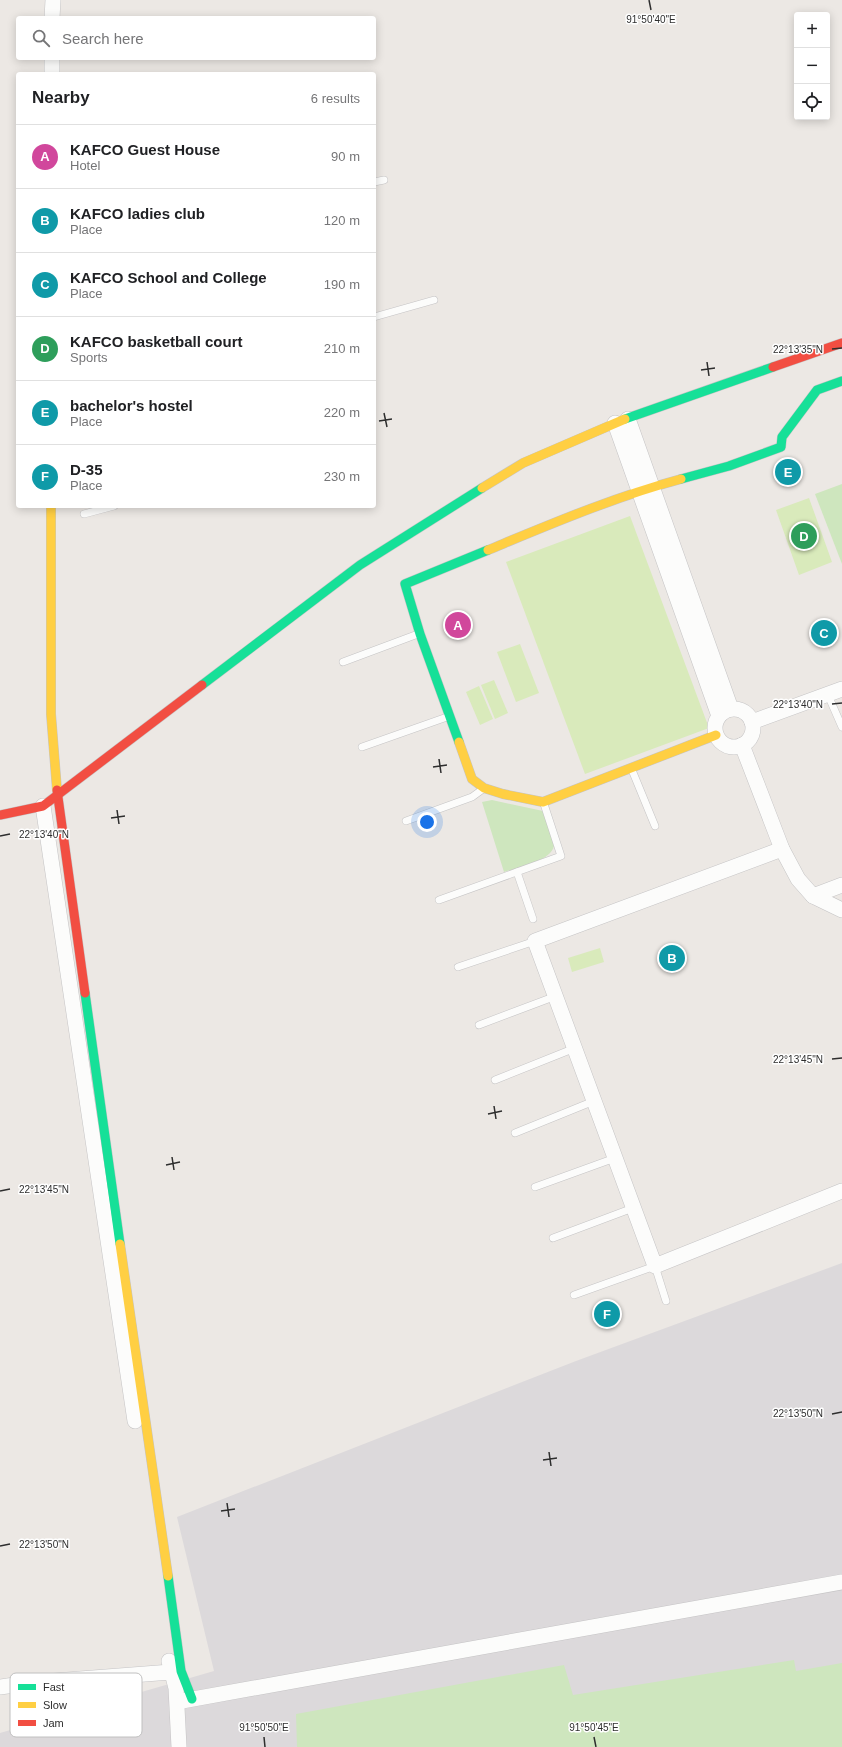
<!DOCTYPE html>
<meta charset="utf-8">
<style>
body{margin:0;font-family:Helvetica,sans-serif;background:#f6f6f6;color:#202124}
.controls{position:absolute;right:12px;top:12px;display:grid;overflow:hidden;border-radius:4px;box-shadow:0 2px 10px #0003}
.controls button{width:36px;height:36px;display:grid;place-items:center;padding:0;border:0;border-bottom:1px solid #e0e0e0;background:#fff;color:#202124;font:20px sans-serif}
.you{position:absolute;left:427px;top:822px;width:14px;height:14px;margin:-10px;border:3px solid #fff;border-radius:50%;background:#1a73e8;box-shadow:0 0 0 6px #1a73e833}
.badge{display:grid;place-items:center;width:26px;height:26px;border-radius:50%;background:#706f6e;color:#fff;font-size:13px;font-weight:700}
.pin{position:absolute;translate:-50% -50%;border:2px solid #fff;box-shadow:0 1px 4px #0006}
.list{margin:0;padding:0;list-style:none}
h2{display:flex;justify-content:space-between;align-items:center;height:52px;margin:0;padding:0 16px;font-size:17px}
h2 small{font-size:13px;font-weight:400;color:#757577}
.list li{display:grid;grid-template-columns:26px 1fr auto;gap:12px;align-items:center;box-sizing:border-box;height:64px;padding:0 16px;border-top:1px solid #e0e0e0}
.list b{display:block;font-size:15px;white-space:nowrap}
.list p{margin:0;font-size:13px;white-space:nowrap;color:#757577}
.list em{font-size:13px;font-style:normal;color:#757577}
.icon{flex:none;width:22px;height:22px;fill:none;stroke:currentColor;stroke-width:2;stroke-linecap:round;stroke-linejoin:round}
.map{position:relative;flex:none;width:842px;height:1747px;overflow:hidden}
.search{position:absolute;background:#fff;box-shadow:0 2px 10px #0003;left:16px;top:16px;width:360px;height:44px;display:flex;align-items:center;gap:10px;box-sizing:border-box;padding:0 14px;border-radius:4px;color:#757577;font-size:15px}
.panel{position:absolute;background:#fff;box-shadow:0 2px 10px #0003;left:16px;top:72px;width:360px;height:436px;border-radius:4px}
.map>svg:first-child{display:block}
.industrial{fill:#dcd9db}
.green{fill:#cee6be}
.pitch{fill:#d9eabb}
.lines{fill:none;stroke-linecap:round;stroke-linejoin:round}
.lane-casing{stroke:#c5c4c5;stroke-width:8}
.street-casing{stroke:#c5c4c5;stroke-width:16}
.fast-casing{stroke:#c5c4c5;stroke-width:10}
.slow-casing{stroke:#c5c4c5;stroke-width:10}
.jam-casing{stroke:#c5c4c5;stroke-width:10}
.lane{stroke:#fcfcfb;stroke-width:7}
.street{stroke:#fcfcfb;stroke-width:15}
.fast{stroke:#16e098;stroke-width:9}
.slow{stroke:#ffcf43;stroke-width:9}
.jam{stroke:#f24e42;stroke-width:9}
.ticks{fill:none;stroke:#2e2e2e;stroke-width:1.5}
.key{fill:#fff;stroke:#c0c0c0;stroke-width:1}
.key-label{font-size:11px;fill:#2e2e2e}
.ticks-label{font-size:10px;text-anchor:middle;fill:#2e2e2e;stroke:#fff;stroke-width:3;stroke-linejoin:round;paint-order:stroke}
</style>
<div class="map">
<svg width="842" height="1747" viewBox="0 0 842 1747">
<rect width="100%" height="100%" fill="#ece8e4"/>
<!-- industrial -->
<path class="industrial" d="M 842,1263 L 842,1747 L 0,1747 L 0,1733 L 214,1671 L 177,1517 L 576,1361 Z"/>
<!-- green -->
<g class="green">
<path d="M 842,484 L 842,564 L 815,494 Z"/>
<path d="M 492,800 L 543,811 L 554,846 C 551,861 518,868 504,872 L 482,802 Z"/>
<path d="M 794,1660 L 796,1671 L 842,1663 L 842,1747 L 297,1747 L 296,1714 L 564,1665 L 573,1695 Z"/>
</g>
<!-- pitch -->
<g class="pitch">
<path d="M 809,498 L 832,562 L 799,575 L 776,510 Z"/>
<path d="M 630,516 L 709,728 L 585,774 L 506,562 Z"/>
<path d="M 520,644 L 539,693 L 516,702 L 497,652 Z"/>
<path d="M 494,680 L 508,713 L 495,719 L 481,685 Z"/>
<path d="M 479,686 L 493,719 L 480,725 L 466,692 Z"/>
<path d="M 600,948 L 604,962 L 572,972 L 568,958 Z"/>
</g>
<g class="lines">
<!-- lane casing -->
<g class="lane-casing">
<g id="lane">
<path d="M 374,182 L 384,180"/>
<path d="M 374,317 L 434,300"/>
<path d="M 84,514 L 114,506"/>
<path d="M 343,662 L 418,634"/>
<path d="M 828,695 L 842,727"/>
<path d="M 362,747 L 447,717"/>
<path d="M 632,770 L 655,826"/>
<path d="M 406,821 L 472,797 L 483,789"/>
<path d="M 517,872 L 533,919"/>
<path d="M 439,900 L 561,856 L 544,804"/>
<path d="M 458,967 L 535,941"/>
<path d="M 479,1025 L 556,996"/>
<path d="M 495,1080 L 575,1048"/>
<path d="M 515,1133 L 594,1101"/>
<path d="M 535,1187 L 615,1158"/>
<path d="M 553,1238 L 633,1208"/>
<path d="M 574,1295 L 655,1266 L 666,1301"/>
</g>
</g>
<!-- street casing -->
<g class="street-casing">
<g id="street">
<path d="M 52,18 L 53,0"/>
<path d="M 52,58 L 52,74"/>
<path d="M 628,419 L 731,709"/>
<path d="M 615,423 L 719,716"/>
<circle cx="734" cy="728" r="19"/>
<path d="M 752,722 L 842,689"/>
<path d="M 742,745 L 782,849 L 798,879 L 813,896 L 842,885"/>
<path d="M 43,806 L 135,1421"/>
<path d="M 782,849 L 535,941 L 655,1266 L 842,1191"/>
<path d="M 813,896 L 842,910"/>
<path d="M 169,1661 L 176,1688 L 179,1747"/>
<path d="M 0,1687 L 28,1683 L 171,1672"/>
<path d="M 182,1701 L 842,1582"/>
</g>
</g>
<!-- fast casing -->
<g class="fast-casing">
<g id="fast">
<path d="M 625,419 L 773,367"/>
<path d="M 681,479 L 729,466 L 781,447 L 782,437 L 817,390 L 842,381"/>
<path d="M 202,685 L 360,565 L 482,488"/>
<path d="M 459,742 L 420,634 L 405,584 L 488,550"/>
<path d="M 85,993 L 120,1244"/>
<path d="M 168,1576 L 181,1671 L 192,1699"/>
</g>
</g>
<!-- slow casing -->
<g class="slow-casing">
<g id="slow">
<path d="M 482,488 L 523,463 L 625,419"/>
<path d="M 51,506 L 51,714 L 57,790"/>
<path d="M 488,550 C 551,524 614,497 681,479"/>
<path d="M 459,742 L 472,779 L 484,788 L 503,794 L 543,802 L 716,735"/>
<path d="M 120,1244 L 168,1576"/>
</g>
</g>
<!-- jam casing -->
<g class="jam-casing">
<g id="jam">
<path d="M 773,367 L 842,343"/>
<path d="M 57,790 L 85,993"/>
<path d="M 0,815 L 43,806 L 202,685"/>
</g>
</g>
<!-- lane -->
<use href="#lane" class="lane"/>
<!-- street -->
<use href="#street" class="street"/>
<!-- fast -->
<use href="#fast" class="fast"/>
<!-- slow -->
<use href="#slow" class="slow"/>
<!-- jam -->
<use href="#jam" class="jam"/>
</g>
<!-- ticks -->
<path class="ticks" d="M 649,0 L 651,10M 832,349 L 842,348M 707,362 L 709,376M 701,370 L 715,368M 384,413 L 387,427M 379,421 L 392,419M 832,704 L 842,703M 439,759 L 441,773M 433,767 L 447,765M 117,810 L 119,824M 111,818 L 125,816M 0,836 L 10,834M 832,1059 L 842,1058M 494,1106 L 496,1119M 488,1114 L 502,1111M 172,1157 L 174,1170M 166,1165 L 180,1162M 0,1191 L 10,1189M 832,1414 L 842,1412M 549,1452 L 551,1466M 543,1460 L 557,1458M 227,1503 L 229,1517M 221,1511 L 235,1509M 0,1546 L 10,1544M 264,1737 L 265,1747M 594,1737 L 596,1747"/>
<!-- legend -->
<rect x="10" y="1673" width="132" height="64" rx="6" class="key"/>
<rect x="18" y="1684" width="18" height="6" fill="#16e098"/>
<rect x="18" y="1702" width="18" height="6" fill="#ffcf43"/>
<rect x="18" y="1720" width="18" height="6" fill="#f24e42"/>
<g class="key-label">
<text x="43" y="1691">Fast</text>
<text x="43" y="1709">Slow</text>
<text x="43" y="1727">Jam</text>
</g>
<g class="ticks-label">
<text x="651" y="23">91°50'40"E</text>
<text x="798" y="353">22°13'35"N</text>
<text x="798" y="708">22°13'40"N</text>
<text x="44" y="838">22°13'40"N</text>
<text x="798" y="1063">22°13'45"N</text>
<text x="44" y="1193">22°13'45"N</text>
<text x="798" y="1417">22°13'50"N</text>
<text x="44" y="1548">22°13'50"N</text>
<text x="264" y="1731">91°50'50"E</text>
<text x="594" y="1731">91°50'45"E</text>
</g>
</svg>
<div class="controls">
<button>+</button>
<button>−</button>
<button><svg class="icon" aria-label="locate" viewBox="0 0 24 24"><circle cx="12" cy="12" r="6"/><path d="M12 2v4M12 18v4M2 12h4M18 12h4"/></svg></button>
</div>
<div class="you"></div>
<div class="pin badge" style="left:458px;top:625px;background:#d1479c">A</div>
<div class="pin badge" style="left:672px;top:958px;background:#0f9aa8">B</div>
<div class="pin badge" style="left:824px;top:633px;background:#0f9aa8">C</div>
<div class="pin badge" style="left:804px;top:536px;background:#2e9e5b">D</div>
<div class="pin badge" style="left:788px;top:472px;background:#0f9aa8">E</div>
<div class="pin badge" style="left:607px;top:1314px;background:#0f9aa8">F</div>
<div class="search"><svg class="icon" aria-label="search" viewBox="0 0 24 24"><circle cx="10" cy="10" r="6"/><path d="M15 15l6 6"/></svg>Search here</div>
<section class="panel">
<h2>Nearby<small>6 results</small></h2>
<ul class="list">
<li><span class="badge" style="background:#d1479c">A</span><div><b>KAFCO Guest House</b><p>Hotel</p></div><em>90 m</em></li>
<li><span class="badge" style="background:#0f9aa8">B</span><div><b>KAFCO ladies club</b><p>Place</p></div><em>120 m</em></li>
<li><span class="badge" style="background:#0f9aa8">C</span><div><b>KAFCO School and College</b><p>Place</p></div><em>190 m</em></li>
<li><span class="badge" style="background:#2e9e5b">D</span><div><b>KAFCO basketball court</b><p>Sports</p></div><em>210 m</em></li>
<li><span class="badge" style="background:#0f9aa8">E</span><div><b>bachelor's hostel</b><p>Place</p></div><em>220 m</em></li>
<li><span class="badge" style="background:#0f9aa8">F</span><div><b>D-35</b><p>Place</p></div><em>230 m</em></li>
</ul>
</section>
</div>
